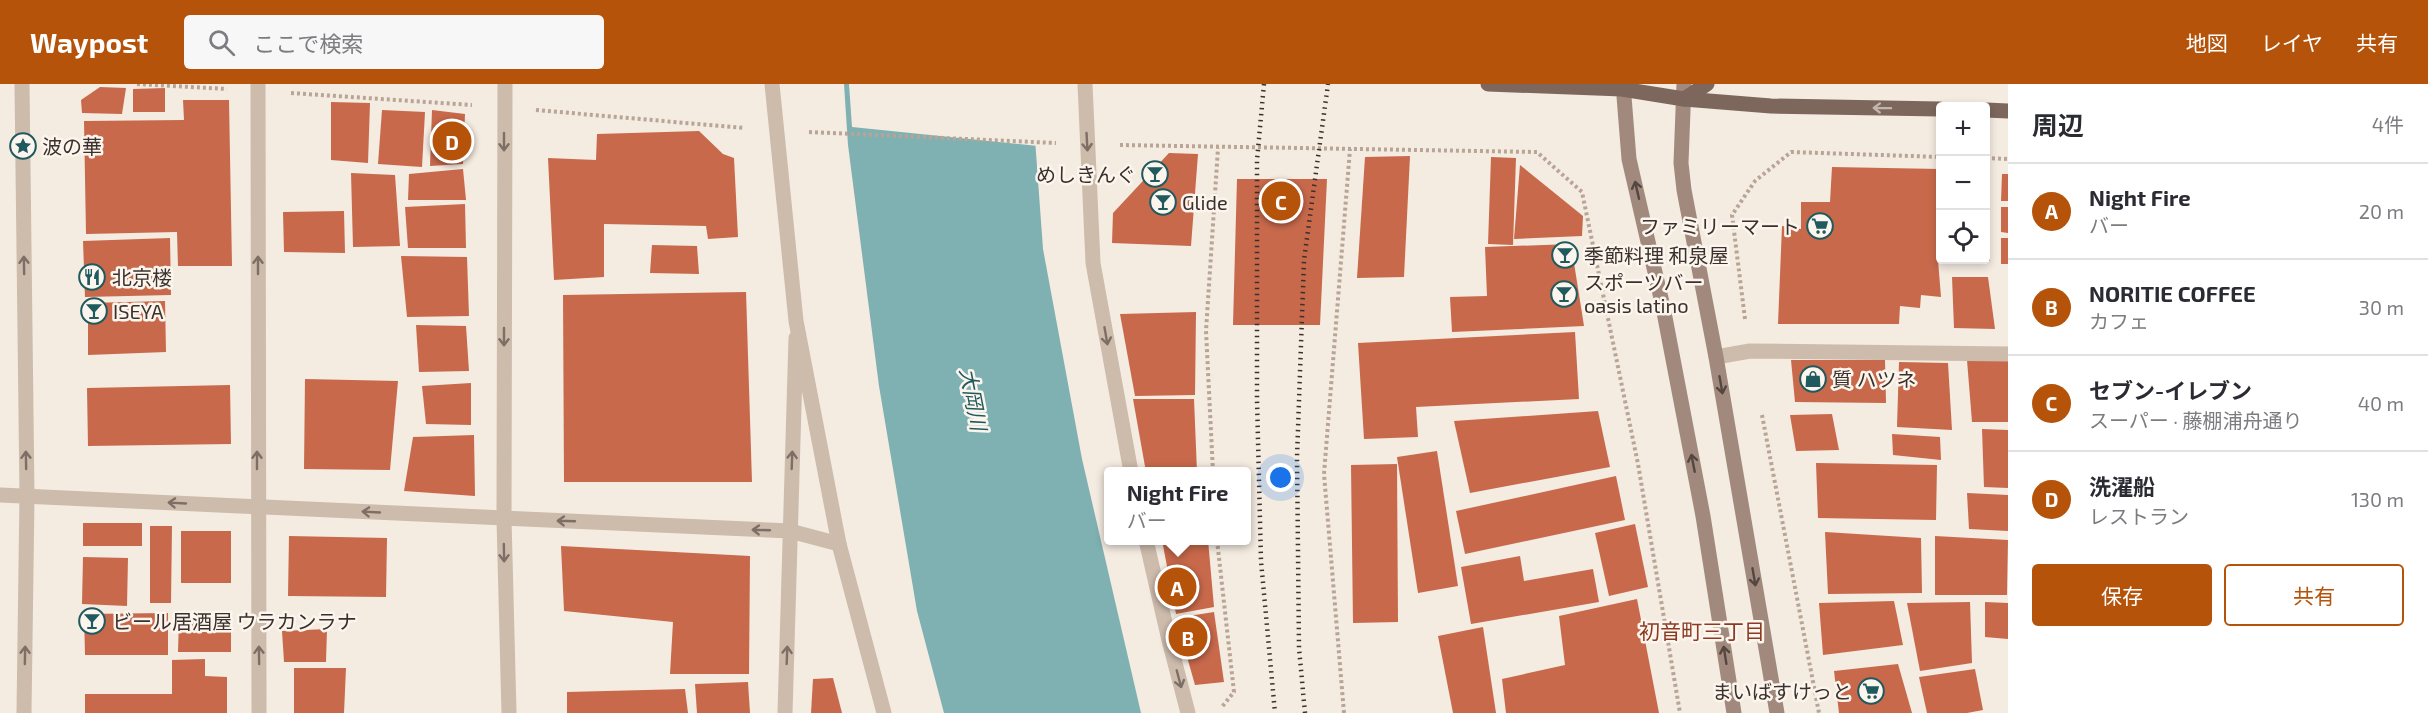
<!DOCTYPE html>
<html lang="ja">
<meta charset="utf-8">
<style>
body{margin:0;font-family:"Exo 2","Noto Sans JP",sans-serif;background:#f7f7f7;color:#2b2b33}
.controls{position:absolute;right:18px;top:18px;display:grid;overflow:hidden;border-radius:6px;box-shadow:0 3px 9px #0003}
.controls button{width:54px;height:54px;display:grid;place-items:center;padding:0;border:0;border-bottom:2px solid #e1e1e2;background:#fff;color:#2b2b33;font:30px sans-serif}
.you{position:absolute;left:1281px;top:394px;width:21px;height:21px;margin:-15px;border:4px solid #fff;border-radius:50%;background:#1a73e8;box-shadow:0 0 0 9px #1a73e833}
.badge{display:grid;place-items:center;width:39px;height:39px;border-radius:50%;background:#b45309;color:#fff;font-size:20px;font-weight:700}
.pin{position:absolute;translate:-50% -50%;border:3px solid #fff;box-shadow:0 2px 6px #0006}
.popup{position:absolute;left:1104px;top:383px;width:147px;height:78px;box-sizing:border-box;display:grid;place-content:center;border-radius:6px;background:#fff;filter:drop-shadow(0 2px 4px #0005);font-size:20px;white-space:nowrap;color:#7c7c81}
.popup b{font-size:22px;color:#2b2b33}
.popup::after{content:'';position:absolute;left:50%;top:100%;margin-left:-12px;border:12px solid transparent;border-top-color:#fff}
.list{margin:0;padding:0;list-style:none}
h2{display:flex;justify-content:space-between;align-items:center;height:78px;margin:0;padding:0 24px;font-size:26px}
h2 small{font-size:20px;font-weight:400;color:#7c7c81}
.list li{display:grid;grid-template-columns:39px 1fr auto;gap:18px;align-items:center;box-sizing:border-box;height:96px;padding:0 24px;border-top:2px solid #e1e1e2}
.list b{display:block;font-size:22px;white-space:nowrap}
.list p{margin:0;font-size:20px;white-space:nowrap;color:#7c7c81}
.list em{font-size:20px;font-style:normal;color:#7c7c81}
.actions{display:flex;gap:12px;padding:18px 24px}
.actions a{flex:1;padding:14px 0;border:2px solid #b45309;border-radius:6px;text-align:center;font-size:21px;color:#b45309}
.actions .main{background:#b45309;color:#fff}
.icon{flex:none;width:33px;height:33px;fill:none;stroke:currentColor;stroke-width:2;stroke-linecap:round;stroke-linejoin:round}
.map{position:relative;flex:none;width:2008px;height:629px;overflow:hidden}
header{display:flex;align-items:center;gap:36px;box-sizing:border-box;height:84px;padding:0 30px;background:#b45309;color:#fff}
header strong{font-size:28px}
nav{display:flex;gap:33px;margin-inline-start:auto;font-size:21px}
.search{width:420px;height:54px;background:#f7f7f7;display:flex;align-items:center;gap:15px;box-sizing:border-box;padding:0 21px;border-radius:6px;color:#7c7c81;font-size:22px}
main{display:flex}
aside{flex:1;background:#fff}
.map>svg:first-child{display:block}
.water{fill:#7fb0b2}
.pier{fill:#f4ebe1}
.building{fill:#c8694b}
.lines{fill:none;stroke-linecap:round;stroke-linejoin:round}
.path{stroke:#b9a596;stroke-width:4;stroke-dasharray:3 3;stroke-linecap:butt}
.minor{stroke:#cdbbac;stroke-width:15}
.tertiary{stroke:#cdbbac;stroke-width:15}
.secondary{stroke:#a18a7d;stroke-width:15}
.primary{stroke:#7d675c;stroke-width:15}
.rail{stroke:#3b302b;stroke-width:4.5;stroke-dasharray:1.5 4.5;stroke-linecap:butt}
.oneway{stroke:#c2b5ac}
.oneway2{stroke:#7d6f65}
.oneway3{stroke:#544640}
.labels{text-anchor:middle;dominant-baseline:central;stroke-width:5;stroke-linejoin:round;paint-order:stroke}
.poi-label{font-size:20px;fill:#3b302b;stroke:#fbf5ee;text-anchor:start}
.water-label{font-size:21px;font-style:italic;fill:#1f5a5e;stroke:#fbf5ee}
.neighbourhood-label{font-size:21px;fill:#8c3b22;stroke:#fbf5ee}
</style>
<header>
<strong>Waypost</strong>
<div class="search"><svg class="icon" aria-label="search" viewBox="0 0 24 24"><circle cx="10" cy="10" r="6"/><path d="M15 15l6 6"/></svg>ここで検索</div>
<nav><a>地図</a><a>レイヤ</a><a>共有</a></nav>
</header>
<main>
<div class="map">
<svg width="2008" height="629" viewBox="0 0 2008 629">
<rect width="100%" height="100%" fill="#f4ebe1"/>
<!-- water -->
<path class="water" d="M 844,0 L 1031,0 L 1043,165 L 1082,375 L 1141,629 L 944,629 L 917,527 L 879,302 L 848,61 Z"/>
<!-- pier -->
<path class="pier" d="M 849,0 L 1034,0 L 1038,62 L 852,43 Z"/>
<!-- building -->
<g class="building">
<path d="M 100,3 L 126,4 L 122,30 L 82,29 L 81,16 Z"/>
<path d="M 165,4 L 165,28 L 133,28 L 133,5 Z"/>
<path d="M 183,16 L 229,16 L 232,182 L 178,182 L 177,148 L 86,150 L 84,37 L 184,36 Z"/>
<path d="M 331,18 L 370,19 L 368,79 L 331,76 Z"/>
<path d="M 382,26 L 425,28 L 422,83 L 378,80 Z"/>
<path d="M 432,26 L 465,30 L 463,80 L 430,82 Z"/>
<path d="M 699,47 L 723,70 L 734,74 L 738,153 L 708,155 L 706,142 L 604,140 L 604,193 L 554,196 L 548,74 L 596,76 L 597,50 Z"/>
<path d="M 1169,69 L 1198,70 L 1191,162 L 1112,159 L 1113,129 Z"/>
<path d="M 1410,72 L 1404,193 L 1357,194 L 1365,73 Z"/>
<path d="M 1491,73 L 1516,74 L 1513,161 L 1488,160 Z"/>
<path d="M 1520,81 L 1583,132 L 1582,152 L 1514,155 Z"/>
<path d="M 1832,83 L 1940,85 L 1940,176 L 1938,176 L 1941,213 L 1921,211 L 1920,224 L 1900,222 L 1899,240 L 1778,240 L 1782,142 L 1801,145 L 1801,118 L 1830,118 Z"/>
<path d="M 463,85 L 466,116 L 408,116 L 409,90 Z"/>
<path d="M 351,89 L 395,91 L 400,162 L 353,163 Z"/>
<path d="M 2002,90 L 2008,90 L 2008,117 L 2001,117 Z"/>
<path d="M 1237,95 L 1327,95 L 1320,241 L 1233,241 Z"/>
<path d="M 465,120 L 466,164 L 408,164 L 405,123 Z"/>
<path d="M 2001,123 L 2008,123 L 2008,149 L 2001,148 Z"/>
<path d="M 344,127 L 345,169 L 284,168 L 283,128 Z"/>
<path d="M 1986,142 L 1987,142 L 1990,177 L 1986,177 Z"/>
<path d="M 170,154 L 171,211 L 85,213 L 83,157 Z"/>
<rect x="2001" y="154" width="7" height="26"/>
<path d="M 1571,160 L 1584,242 L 1452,248 L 1450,213 L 1487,212 L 1485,163 Z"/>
<path d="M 652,161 L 697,162 L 699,190 L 650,189 Z"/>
<path d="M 401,172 L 467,173 L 469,232 L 407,233 Z"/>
<path d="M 1952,193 L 1988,193 L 1995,245 L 1954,244 Z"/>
<path d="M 746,208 L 752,398 L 564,398 L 563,211 Z"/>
<path d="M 165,217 L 166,268 L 88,271 L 88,219 Z"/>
<path d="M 1196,228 L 1195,311 L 1135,312 L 1120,230 Z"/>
<path d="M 416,241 L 466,242 L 469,287 L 419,288 Z"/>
<path d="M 1575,248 L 1579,315 L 1416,323 L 1418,353 L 1364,355 L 1358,259 Z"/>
<path d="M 1791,276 L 1885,276 L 1886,319 L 1795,318 Z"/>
<path d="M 1967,276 L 2008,276 L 2008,338 L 1972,338 Z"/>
<path d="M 1899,278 L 1948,279 L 1952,346 L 1897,343 Z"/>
<path d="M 305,295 L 398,297 L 390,386 L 304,385 Z"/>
<path d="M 471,299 L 471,341 L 426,340 L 422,302 Z"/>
<path d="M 230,301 L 231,360 L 88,362 L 87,304 Z"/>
<path d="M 1133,315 L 1194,315 L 1197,388 L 1146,388 Z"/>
<path d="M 1598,327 L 1610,383 L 1470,409 L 1454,337 Z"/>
<path d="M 1832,330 L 1839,366 L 1796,367 L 1790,331 Z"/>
<path d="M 1982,345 L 2008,346 L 2008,404 L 1984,403 Z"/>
<path d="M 1892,350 L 1940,353 L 1941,376 L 1893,371 Z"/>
<path d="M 474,351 L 475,412 L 404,407 L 413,353 Z"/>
<path d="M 1437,367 L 1458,502 L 1418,509 L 1397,373 Z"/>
<path d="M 1816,379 L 1937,381 L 1936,436 L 1818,434 Z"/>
<path d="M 1397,380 L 1398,538 L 1353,539 L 1351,381 Z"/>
<path d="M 1616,392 L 1625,436 L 1465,470 L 1456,427 Z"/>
<path d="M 1967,409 L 2008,411 L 2008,447 L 1969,445 Z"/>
<rect x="83" y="439" width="59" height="23"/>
<path d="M 1635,440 L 1648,503 L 1609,512 L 1595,449 Z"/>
<path d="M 150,442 L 172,442 L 171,519 L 150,519 Z"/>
<rect x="181" y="447" width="50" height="52"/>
<path d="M 1825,448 L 1921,454 L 1922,509 L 1828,510 Z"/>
<path d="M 289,452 L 387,454 L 386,513 L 288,512 Z"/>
<path d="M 1935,452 L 2008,456 L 2007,511 L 1935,511 Z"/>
<path d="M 1162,456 L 1208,456 L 1214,523 L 1176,530 Z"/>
<path d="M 561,462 L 750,472 L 749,590 L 670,590 L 673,538 L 564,527 Z"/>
<path d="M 1520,472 L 1524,497 L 1593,485 L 1599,518 L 1471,540 L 1461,483 Z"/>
<path d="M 83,473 L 128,474 L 127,522 L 82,520 Z"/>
<path d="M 1637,515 L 1659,629 L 1506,629 L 1502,595 L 1565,581 L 1559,532 Z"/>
<path d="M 1894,517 L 1903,561 L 1823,571 L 1819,519 Z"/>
<path d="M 1970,518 L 1972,579 L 1920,587 L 1907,519 Z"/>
<path d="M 1985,518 L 2008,519 L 2008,555 L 1985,553 Z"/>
<path d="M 1214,528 L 1224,598 L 1195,601 L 1176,534 Z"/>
<path d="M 168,529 L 168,571 L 85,571 L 84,530 Z"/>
<path d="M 179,534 L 231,534 L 231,568 L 178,568 Z"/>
<path d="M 1483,543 L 1496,629 L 1453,629 L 1438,552 Z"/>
<path d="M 327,545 L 326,578 L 284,578 L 282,547 Z"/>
<path d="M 205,575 L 205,592 L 227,593 L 227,629 L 85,629 L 85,610 L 172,610 L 172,576 Z"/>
<path d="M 1898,580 L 1912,629 L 1839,629 L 1834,587 Z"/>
<path d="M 294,584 L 346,584 L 344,629 L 294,629 Z"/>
<path d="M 1975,585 L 1983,626 L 1967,629 L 1927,629 L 1919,593 Z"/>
<path d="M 833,594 L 842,629 L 811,629 L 813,595 Z"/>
<path d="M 748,598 L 750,629 L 697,629 L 695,600 Z"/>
<path d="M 685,605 L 688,629 L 567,629 L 567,608 Z"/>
</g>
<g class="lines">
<!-- path -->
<g class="path">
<path d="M 137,0 L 227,5"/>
<path d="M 291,9 L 472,21"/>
<path d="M 536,26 L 744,44"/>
<path d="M 809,48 L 1056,59"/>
<path d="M 1120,61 L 1537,68 L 1582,108 L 1638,380 L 1680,629"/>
<path d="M 1986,74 L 2008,75"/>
<path d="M 1745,235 L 1732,131 L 1755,97 L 1791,68 L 1940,73"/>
<path d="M 1762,331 L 1819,629"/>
<path d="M 1213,388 L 1206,247 L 1218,64"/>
<path d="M 1217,456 L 1234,608 L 1221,624"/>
<path d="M 1344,629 L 1324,390 L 1350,65"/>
</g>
<!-- minor -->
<g class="minor">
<path d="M 22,0 L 27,412 L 24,629"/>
<path d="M 258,0 L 259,629"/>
<path d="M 505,0 L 504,435 L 509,629"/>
<path d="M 1085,0 L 1093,179 L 1131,388"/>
<path d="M 1716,273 L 1750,267 L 2008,270"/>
<path d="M 0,411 L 790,447 L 839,460"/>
<path d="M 1146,456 L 1169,556 L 1188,629"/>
<path d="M 785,629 L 796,254"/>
</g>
<!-- tertiary -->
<path class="tertiary" d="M 772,0 L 796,237 L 839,460 L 884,629"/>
<!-- secondary -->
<g class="secondary">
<path d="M 1623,0 L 1629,75 L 1663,223 L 1703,432 L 1734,629"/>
<path d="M 1684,0 L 1681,79 L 1684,106 L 1716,273 L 1777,629"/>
</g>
<!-- primary -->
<g class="primary">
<path d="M 1488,0 L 1622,5 L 1684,15 L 1771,22 L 1940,25"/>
<path d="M 1684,15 L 1707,0"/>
<path d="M 1986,26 L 2008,27"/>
</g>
<!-- rail -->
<g class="rail">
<path d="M 1264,0 L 1257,76 L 1257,316 L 1261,477 L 1275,629"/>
<path d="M 1305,629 L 1299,564 L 1297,373 L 1304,176 L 1328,0"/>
</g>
</g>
<!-- one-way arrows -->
<defs><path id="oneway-shaft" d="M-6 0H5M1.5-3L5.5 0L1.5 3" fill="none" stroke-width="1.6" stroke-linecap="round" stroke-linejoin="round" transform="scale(1.5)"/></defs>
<use class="oneway" href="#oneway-shaft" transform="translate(1882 24) rotate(-179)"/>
<g class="oneway2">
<use href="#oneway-shaft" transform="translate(504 58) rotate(90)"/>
<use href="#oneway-shaft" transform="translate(1087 58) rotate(87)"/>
<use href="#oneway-shaft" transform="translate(24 181) rotate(-91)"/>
<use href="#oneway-shaft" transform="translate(258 181) rotate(-90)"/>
<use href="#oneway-shaft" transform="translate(1106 252) rotate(80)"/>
<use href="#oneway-shaft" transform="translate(504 253) rotate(90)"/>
<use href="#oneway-shaft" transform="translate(26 376) rotate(-91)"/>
<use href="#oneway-shaft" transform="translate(257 376) rotate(-90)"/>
<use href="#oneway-shaft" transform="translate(792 376) rotate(-88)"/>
<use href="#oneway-shaft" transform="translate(177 419) rotate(-177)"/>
<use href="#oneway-shaft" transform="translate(371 428) rotate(-177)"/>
<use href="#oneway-shaft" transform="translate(566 437) rotate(-178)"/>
<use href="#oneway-shaft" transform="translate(761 446) rotate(-178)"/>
<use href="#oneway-shaft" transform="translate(504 469) rotate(89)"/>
<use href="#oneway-shaft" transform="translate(25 571) rotate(-89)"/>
<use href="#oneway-shaft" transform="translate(259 571) rotate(-91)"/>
<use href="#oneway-shaft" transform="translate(787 571) rotate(-88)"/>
<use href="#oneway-shaft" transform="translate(1179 595) rotate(75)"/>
</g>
<g class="oneway3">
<use href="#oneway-shaft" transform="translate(1637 106) rotate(-103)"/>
<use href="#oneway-shaft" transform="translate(1721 301) rotate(80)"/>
<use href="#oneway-shaft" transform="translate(1693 379) rotate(-101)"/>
<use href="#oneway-shaft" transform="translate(1754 493) rotate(80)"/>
<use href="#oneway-shaft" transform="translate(1725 571) rotate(-99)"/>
</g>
<!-- icons -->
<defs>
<g id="sight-ring" transform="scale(1.35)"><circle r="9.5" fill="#fbf5ee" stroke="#1f5a5e" stroke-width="1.5"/><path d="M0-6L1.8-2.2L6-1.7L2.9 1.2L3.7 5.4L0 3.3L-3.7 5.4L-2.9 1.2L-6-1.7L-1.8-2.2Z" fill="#1f5a5e"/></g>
<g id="bar-ring" transform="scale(1.35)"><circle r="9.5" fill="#fbf5ee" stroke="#1f5a5e" stroke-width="1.5"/><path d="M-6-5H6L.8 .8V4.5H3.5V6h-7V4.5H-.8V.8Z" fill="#1f5a5e"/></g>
<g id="supermarket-ring" transform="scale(1.35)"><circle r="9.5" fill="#fbf5ee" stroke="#1f5a5e" stroke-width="1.5"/><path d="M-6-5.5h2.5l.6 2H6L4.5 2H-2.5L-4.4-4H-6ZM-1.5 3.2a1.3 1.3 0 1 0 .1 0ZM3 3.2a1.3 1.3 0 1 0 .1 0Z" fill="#1f5a5e"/></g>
<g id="restaurant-ring" transform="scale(1.35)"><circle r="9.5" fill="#fbf5ee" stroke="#1f5a5e" stroke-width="1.5"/><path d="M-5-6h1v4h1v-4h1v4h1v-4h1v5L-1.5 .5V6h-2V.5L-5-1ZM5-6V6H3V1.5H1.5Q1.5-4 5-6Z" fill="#1f5a5e"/></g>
<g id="shop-ring" transform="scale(1.35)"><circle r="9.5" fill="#fbf5ee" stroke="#1f5a5e" stroke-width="1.5"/><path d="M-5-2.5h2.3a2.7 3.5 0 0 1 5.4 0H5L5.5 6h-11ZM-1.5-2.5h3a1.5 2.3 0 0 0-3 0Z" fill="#1f5a5e"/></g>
</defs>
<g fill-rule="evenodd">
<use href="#sight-ring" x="23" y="62"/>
<use href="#bar-ring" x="1155" y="90"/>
<use href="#bar-ring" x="1163" y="118"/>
<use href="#supermarket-ring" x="1820" y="142"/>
<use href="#bar-ring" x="1565" y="171"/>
<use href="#restaurant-ring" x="92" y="193"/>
<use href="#bar-ring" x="1564" y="210"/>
<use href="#bar-ring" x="94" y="227"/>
<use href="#shop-ring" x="1813" y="295"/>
<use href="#bar-ring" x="92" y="537"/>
<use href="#supermarket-ring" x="1871" y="607"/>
</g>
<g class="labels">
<!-- poi labels -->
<g class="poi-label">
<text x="42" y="62">波の華</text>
<text x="1136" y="90" text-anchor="end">めしきんぐ</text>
<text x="1182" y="118">Glide</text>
<text x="1800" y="142" text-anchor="end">ファミリーマート</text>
<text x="1584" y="171">季節料理 和泉屋</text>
<text x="112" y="193">北京楼</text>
<text x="1584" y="198">スポーツバー<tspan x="1584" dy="23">oasis latino</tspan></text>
<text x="113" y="227">ISEYA</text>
<text x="1832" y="295">質 ハツネ</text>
<text x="112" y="537">ビール居酒屋 ウラカンラナ</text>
<text x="1852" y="607" text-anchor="end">まいばすけっと</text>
</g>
<!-- water labels -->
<g class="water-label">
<text transform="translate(974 315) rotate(79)">大岡川</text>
</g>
<!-- neighbourhood labels -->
<g class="neighbourhood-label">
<text x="1702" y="546">初音町三丁目</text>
</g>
</g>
</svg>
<div class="controls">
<button>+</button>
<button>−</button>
<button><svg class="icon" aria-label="locate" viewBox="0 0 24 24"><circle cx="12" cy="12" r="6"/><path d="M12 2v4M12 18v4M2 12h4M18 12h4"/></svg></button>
</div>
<div class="you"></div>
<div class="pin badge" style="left:1177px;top:503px">A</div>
<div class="popup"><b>Night Fire</b>バー</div>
<div class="pin badge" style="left:1188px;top:553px">B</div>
<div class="pin badge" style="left:1281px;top:117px">C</div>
<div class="pin badge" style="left:452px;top:57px">D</div>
</div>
<aside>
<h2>周辺<small>4件</small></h2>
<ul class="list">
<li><span class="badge">A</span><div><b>Night Fire</b><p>バー</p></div><em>20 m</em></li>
<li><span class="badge">B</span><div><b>NORITIE COFFEE</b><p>カフェ</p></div><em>30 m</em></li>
<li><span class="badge">C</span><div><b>セブン-イレブン</b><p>スーパー · 藤棚浦舟通り</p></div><em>40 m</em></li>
<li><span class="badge">D</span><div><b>洗濯船</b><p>レストラン</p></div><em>130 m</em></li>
</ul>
<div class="actions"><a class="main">保存</a><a>共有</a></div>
</aside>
</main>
